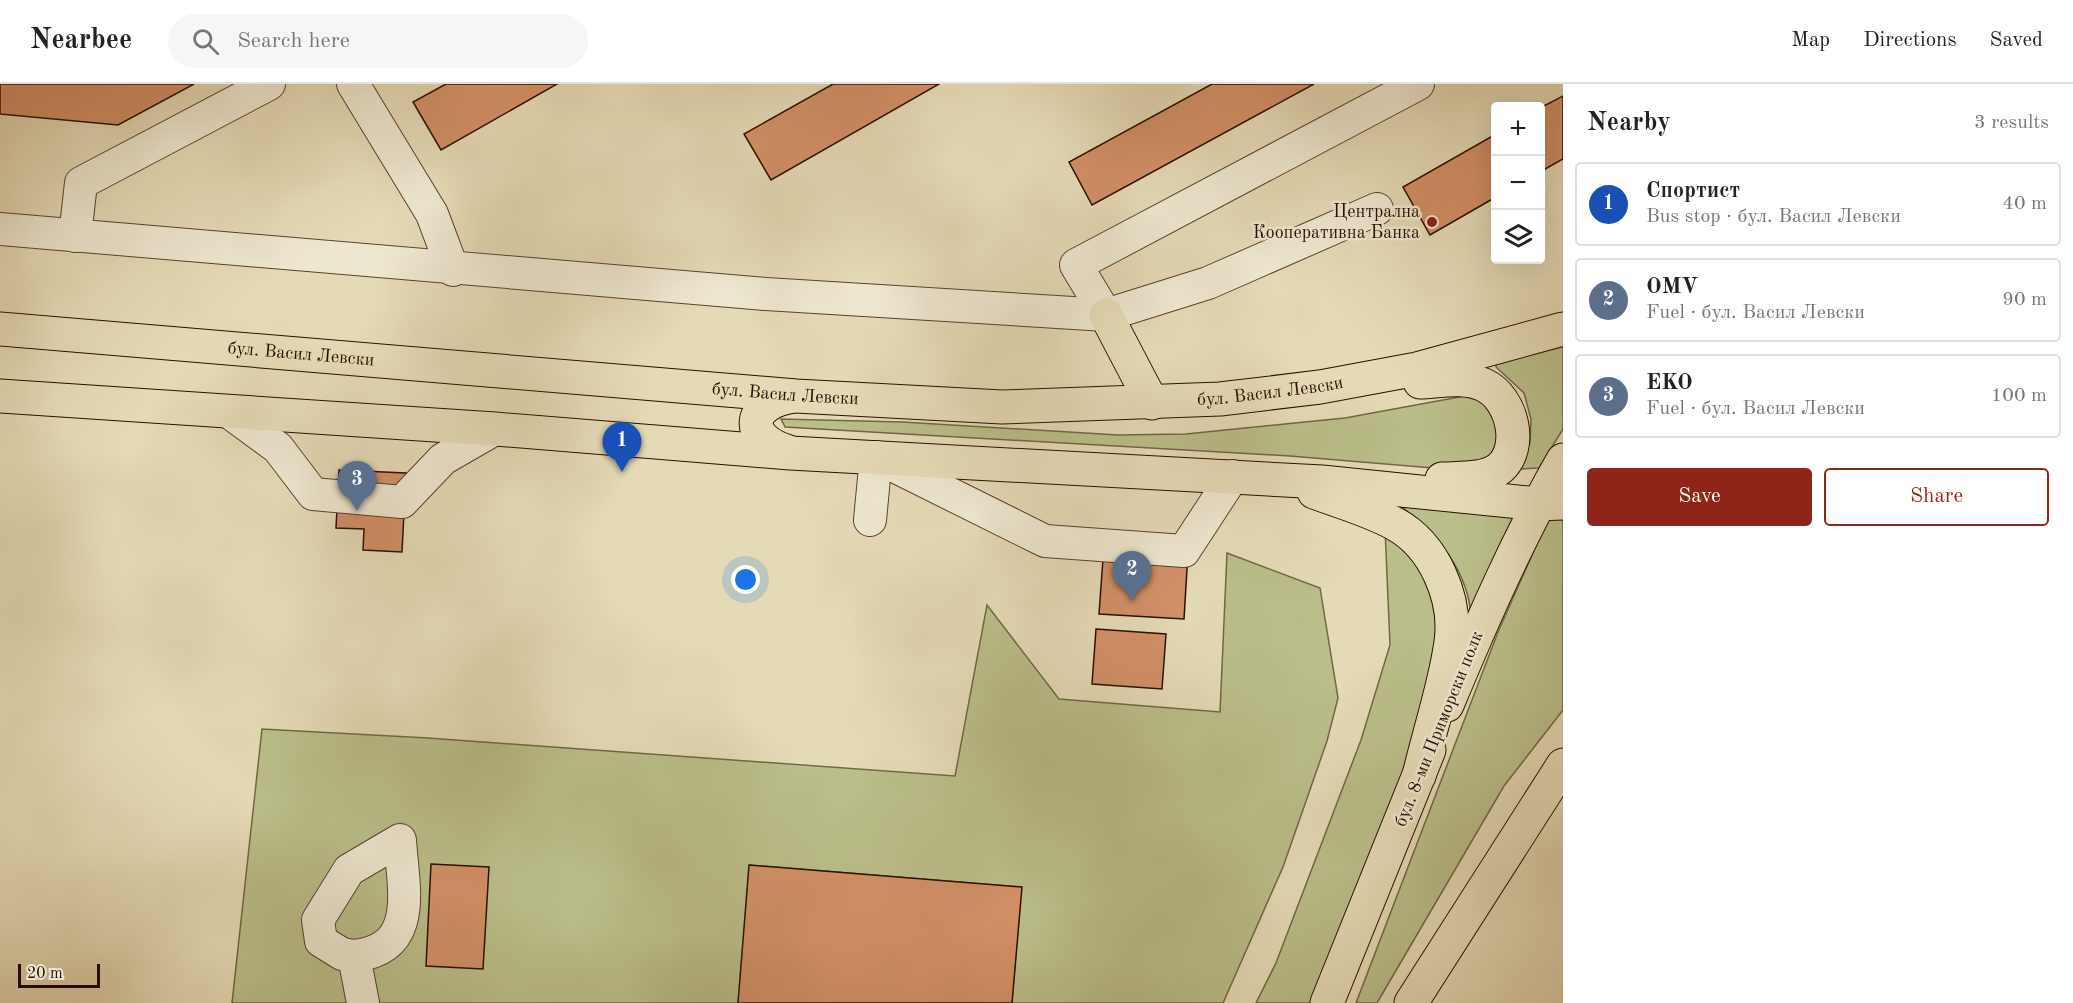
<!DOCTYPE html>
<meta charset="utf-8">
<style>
body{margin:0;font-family:"Old Standard TT",serif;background:#f6f6f6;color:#222}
.controls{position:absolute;right:18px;top:18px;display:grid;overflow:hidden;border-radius:6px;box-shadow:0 6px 24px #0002}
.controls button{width:54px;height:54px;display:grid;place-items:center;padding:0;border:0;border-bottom:2px solid #e0e0e0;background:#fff;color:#222;font:30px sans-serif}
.scale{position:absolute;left:18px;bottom:15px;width:82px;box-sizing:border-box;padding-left:6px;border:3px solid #290e00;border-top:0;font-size:16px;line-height:21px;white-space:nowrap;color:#290e00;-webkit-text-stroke:4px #eee7d0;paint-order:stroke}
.you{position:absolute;left:746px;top:496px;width:21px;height:21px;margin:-15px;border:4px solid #fff;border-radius:50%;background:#1a73e8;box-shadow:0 0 0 9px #1a73e833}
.badge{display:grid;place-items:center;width:39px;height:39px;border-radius:50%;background:#8f2418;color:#fff;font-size:20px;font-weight:700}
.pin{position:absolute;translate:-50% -50px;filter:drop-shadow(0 2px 3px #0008)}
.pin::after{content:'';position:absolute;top:32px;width:21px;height:18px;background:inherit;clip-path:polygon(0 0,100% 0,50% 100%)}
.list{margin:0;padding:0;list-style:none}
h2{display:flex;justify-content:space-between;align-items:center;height:78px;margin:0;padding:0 24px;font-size:26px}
h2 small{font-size:20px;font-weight:400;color:#767676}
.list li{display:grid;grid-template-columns:39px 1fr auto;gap:18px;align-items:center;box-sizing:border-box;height:84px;margin:0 12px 12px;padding:0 12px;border:2px solid #e0e0e0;border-radius:6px}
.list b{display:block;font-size:22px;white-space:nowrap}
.list p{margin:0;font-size:20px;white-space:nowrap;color:#767676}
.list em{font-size:20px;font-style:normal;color:#767676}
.actions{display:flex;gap:12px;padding:18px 24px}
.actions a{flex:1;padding:14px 0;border:2px solid #8f2418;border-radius:6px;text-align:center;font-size:21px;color:#8f2418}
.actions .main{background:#8f2418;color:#fff}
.icon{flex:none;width:33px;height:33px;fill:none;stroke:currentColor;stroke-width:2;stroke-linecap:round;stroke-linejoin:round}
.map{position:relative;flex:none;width:1563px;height:919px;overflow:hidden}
header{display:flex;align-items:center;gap:36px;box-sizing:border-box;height:84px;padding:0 30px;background:#fff;border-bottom:2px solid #e0e0e0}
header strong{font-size:28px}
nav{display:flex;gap:33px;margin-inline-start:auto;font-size:21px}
.search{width:420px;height:54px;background:#f6f6f6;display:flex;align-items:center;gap:15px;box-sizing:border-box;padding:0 21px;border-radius:33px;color:#767676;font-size:22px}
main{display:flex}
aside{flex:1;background:#fff}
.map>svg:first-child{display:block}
.green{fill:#babe8a;stroke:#726645;stroke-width:1.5}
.building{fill:#d29067;stroke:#290e00;stroke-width:1.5}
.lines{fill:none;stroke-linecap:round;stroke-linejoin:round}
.minor-casing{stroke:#58412e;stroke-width:34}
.major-casing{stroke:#290e00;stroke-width:35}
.highway-casing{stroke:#290e00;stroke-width:35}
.minor{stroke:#eee7d0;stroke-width:32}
.major{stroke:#e5dab6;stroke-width:33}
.highway{stroke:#e5dab6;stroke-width:33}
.poi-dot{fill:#8f2418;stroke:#eee7d0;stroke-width:2}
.labels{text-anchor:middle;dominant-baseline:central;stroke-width:5;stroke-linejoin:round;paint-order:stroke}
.poi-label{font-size:18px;fill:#290e00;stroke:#eee7d0;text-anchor:end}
.street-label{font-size:18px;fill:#290e00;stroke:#eee7d0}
</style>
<header>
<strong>Nearbee</strong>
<div class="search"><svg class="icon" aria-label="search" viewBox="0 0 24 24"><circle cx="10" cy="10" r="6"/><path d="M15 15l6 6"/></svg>Search here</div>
<nav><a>Map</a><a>Directions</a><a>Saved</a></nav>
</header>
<main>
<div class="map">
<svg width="1563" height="919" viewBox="0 0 1563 919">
<rect width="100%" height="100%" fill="#e5dab6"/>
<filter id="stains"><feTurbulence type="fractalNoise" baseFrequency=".00333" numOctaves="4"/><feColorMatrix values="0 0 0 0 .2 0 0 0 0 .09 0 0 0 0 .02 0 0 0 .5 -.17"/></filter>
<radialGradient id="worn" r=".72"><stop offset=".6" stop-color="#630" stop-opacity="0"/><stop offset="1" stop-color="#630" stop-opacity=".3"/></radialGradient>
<!-- green -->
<g class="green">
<path d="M 1563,254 L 1563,345 L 1539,384 L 1521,385 L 1517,380 L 1530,359 L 1531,335 L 1524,309 L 1496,283 L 1497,276 Z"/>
<path d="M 1470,311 L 1491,321 L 1500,358 L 1489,376 L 1457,386 L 1290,372 L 785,343 L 781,335 L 902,338 L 1118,351 L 1186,350 L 1345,334 Z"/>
<path d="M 1399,421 L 1517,432 L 1471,535 C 1470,489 1436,447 1399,421 Z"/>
<path d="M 1548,435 L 1563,436 L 1563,626 L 1504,702 L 1377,919 L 1356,919 L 1498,548 Z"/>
<path d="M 1385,445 L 1412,461 L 1444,530 L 1395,726 L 1313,919 L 1256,919 L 1276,879 L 1361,656 L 1390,561 Z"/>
<path d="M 1227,469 L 1320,504 L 1338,614 L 1327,657 L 1283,783 L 1223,919 L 1012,919 L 1021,803 L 750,781 L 738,919 L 232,919 L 262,645 L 428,654 L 955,692 L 987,521 L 1059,615 L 1220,628 Z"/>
</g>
<!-- building -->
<g class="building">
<path d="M 0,0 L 194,0 L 118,41 L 0,30 Z"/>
<path d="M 446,0 L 557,0 L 441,66 L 413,18 Z"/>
<path d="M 833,0 L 939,0 L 771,96 L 744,50 Z"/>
<path d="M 1212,0 L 1314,0 L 1092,121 L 1069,78 Z"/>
<path d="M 1563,12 L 1563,75 L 1540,88 L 1540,24 Z"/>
<path d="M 1496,50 L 1496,113 L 1430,151 L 1403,103 Z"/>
<path d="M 339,386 L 406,389 L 402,468 L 363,466 L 364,445 L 336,444 Z"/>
<path d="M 1105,447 L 1189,452 L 1184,535 L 1099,530 Z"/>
<path d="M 1096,545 L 1166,550 L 1162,605 L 1092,600 Z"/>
<path d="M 431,780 L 489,783 L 483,885 L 426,882 Z"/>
<path d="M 749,781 L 1022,803 L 1012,919 L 738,919 Z"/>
</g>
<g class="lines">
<!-- minor casing -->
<g class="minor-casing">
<g id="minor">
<path d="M 353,0 L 432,130 L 453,186"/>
<path d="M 0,145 L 766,210 L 1106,231 L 1208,199 L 1377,125"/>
<path d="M 75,152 L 81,99 L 269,0"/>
<path d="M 1106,231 L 1076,181 L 1418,0"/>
<path d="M 229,328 L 278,364 L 313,410 L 402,418 L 443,375 L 495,345"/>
<path d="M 870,436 L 876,373 L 1045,457 L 1184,467 L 1233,392"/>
<path d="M 354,872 L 342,870 L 321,857 L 318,836 L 349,786 L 400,756 C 403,804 420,865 354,872 L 363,919"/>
</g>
</g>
<!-- major casing -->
<g class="major-casing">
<g id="major">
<path d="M 1447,621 C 1482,537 1518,454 1563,376"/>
<path d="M 1327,919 L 1429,666"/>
<path d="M 1411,919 L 1563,681"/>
</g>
</g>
<!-- highway casing -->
<g class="highway-casing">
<g id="highway">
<path d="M 1106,231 L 1152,319"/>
<path id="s1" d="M 0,245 L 796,312 L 1002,323 L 1220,315 L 1320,303 L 1417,285 L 1563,245"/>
<path d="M 1420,298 C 1441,297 1465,292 1484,301 C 1512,314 1524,363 1500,384 C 1486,396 1460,394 1442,395"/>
<path d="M 0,312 L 495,345 L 790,369 L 1322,398 L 1538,420 L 1563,419"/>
<path d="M 789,368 C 742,354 747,319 794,312"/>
<path d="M 1314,408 C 1340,418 1370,426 1395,440 C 1434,461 1457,514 1451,558 C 1445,602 1429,648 1419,692"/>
</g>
</g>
<!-- minor -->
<use href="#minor" class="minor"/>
<!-- major -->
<use href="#major" class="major"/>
<!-- highway -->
<use href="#highway" class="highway"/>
</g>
<!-- markers -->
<circle class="poi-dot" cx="1432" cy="138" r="6"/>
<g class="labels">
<!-- poi labels -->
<g class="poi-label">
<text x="1420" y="128">Централна<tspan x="1420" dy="21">Кооперативна Банка</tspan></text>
</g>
<!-- street labels -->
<g class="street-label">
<text stroke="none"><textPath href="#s1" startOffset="302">бул. Васил Левски</textPath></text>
<text stroke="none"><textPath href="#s1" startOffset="1274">бул. Васил Левски</textPath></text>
<text stroke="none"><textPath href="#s1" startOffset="788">бул. Васил Левски</textPath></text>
<text transform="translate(1439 645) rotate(-68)">бул. 8-ми Приморски полк</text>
</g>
</g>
<rect width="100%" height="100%" filter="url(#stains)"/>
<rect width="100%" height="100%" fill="url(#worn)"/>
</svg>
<div class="controls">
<button>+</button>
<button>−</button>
<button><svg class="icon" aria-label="layers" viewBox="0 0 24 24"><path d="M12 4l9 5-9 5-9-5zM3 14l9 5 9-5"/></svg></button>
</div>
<div class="scale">20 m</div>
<div class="you"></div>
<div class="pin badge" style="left:622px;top:388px;background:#1a4fb4">1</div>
<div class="pin badge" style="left:1132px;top:517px;background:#5c6f8a">2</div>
<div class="pin badge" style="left:357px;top:427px;background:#5c6f8a">3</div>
</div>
<aside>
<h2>Nearby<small>3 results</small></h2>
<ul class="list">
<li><span class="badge" style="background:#1a4fb4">1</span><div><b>Спортист</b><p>Bus stop · бул. Васил Левски</p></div><em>40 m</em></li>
<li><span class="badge" style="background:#5c6f8a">2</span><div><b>OMV</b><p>Fuel · бул. Васил Левски</p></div><em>90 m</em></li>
<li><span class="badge" style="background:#5c6f8a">3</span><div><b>EKO</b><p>Fuel · бул. Васил Левски</p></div><em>100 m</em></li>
</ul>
<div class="actions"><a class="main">Save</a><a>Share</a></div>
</aside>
</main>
